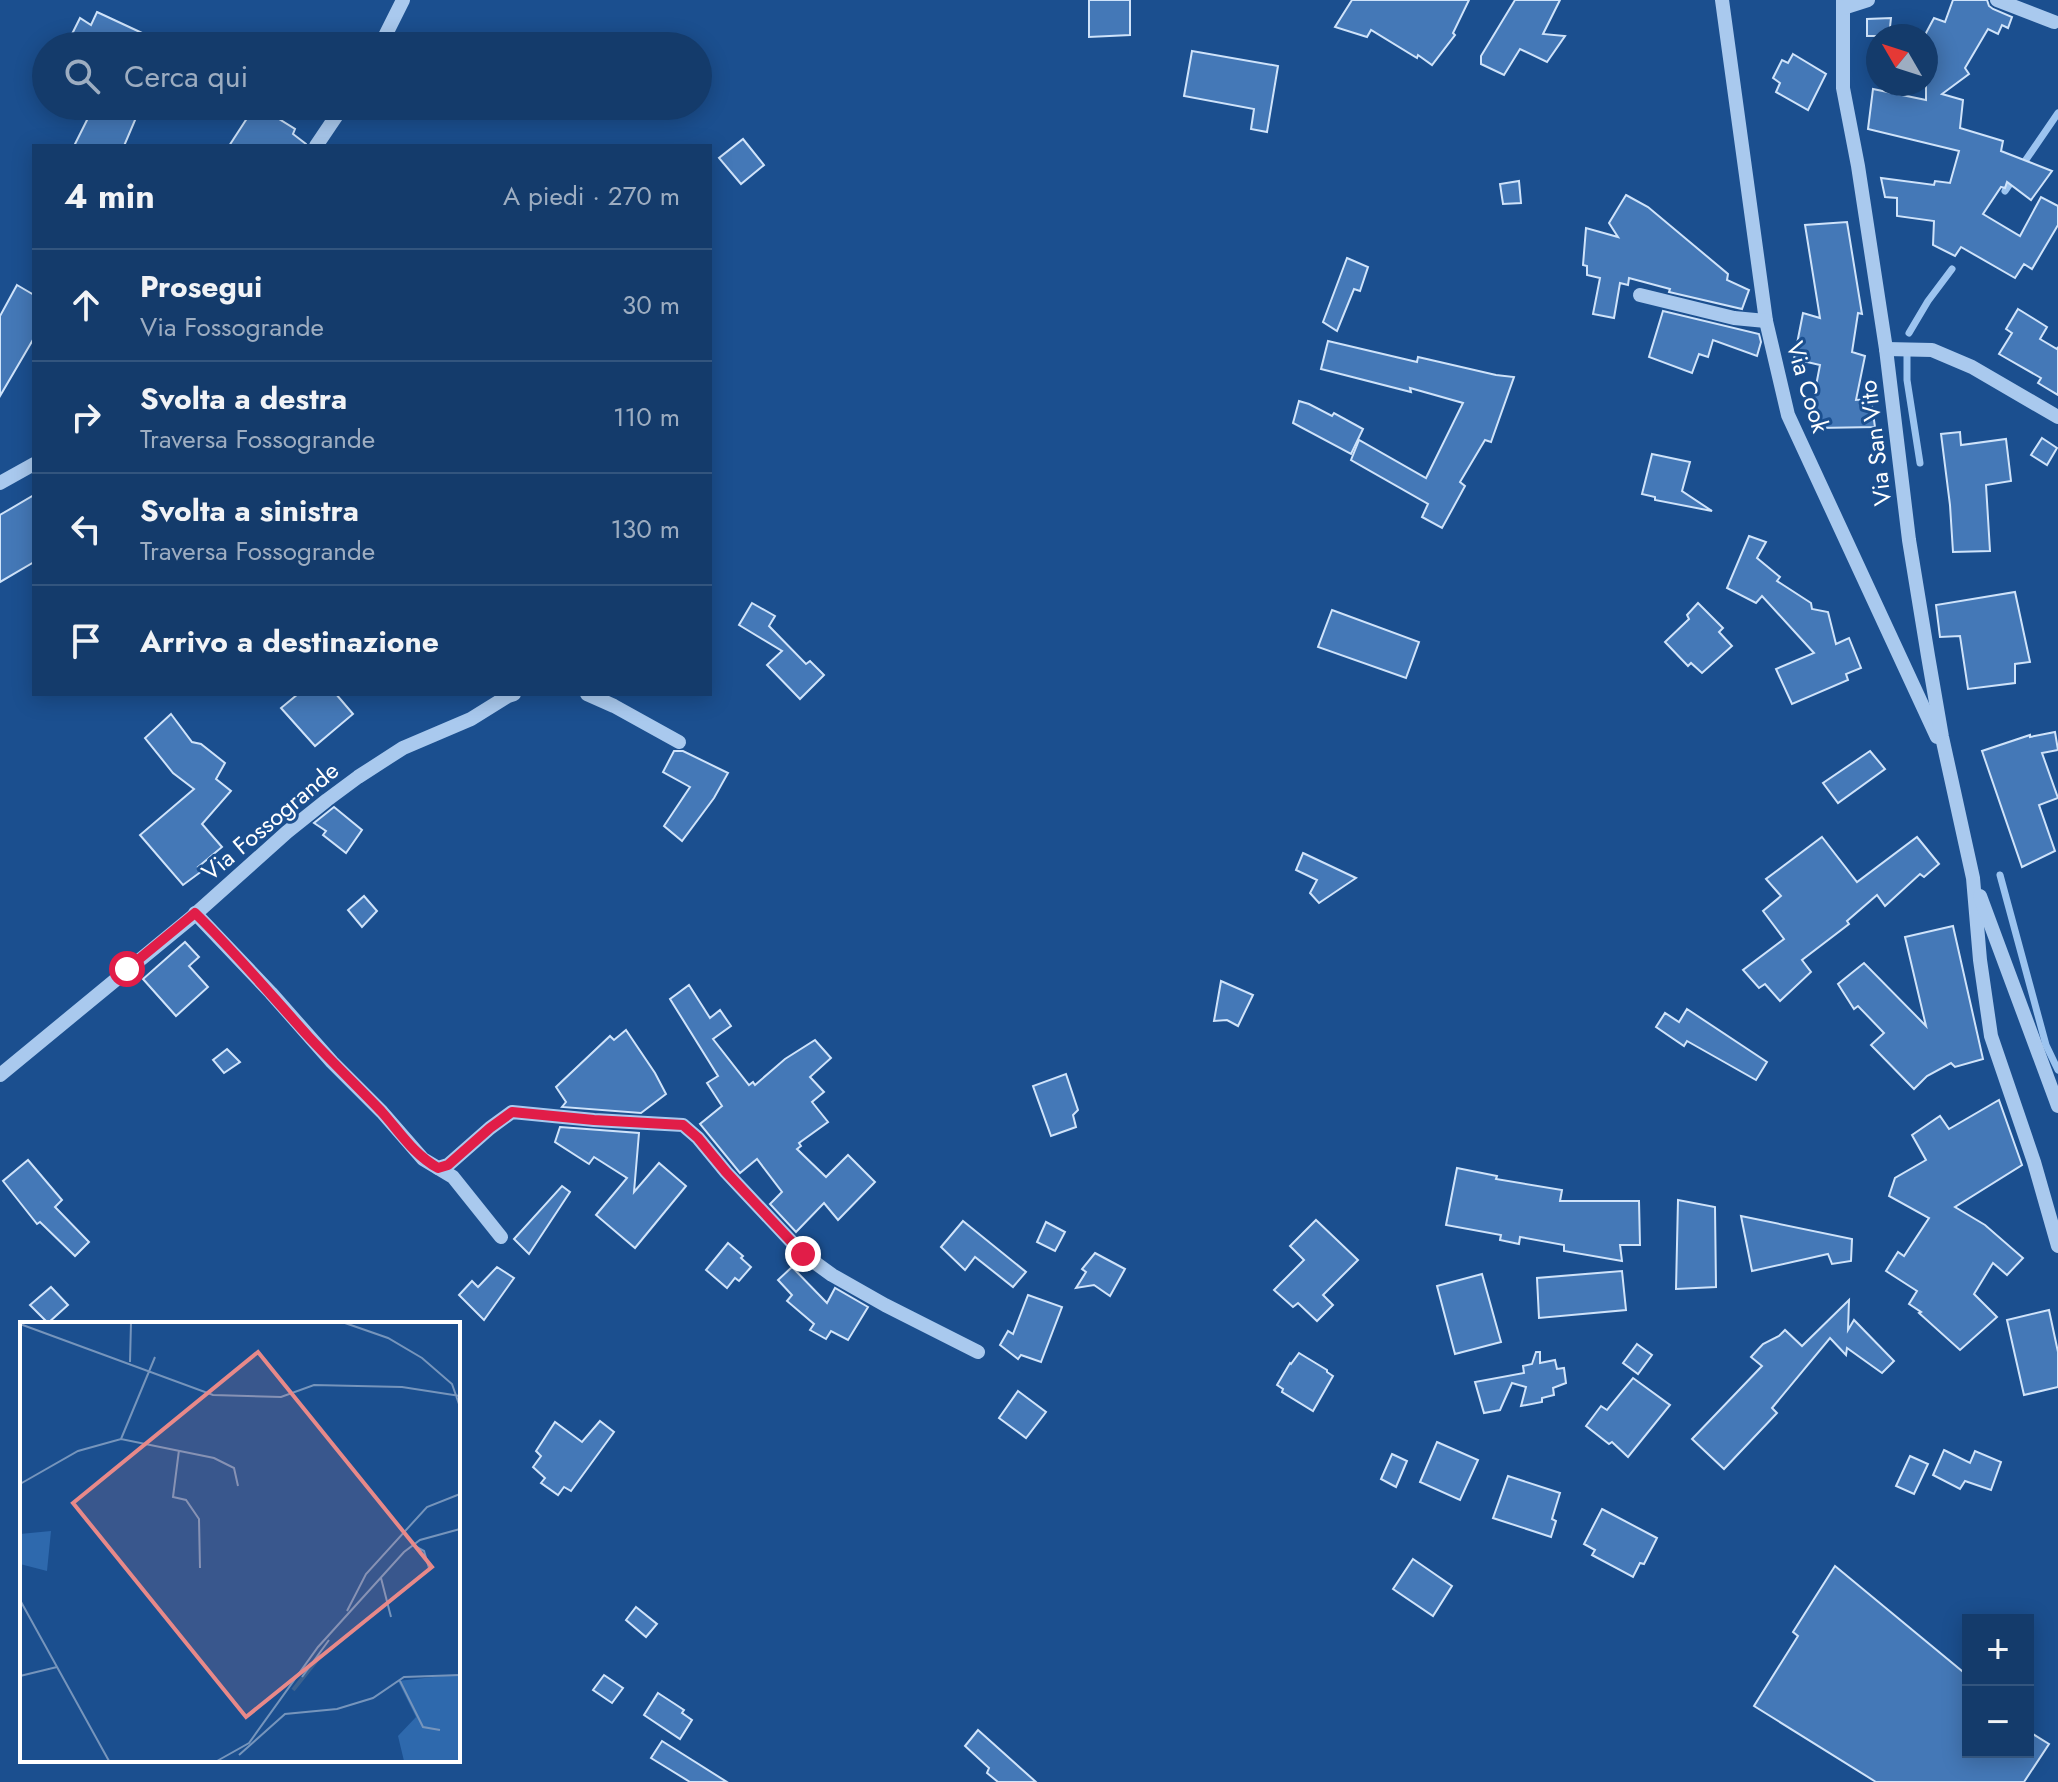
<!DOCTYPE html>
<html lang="it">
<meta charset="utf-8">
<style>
body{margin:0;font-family:Jost,sans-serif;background:#1d4271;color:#f1f3f6}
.controls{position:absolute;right:24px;bottom:24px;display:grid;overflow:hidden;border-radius:0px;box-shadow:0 4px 20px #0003}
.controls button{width:72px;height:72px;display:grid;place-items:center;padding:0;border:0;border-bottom:2px solid #33557e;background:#143b6b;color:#f1f3f6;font:40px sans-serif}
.compass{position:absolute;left:1866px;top:24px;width:72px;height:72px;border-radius:50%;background:#143b6b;box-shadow:0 4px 20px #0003;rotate:309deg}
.stop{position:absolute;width:24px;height:24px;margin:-18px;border:6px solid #e11d48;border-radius:50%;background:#fff}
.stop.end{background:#e11d48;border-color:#fff;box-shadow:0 2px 8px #0008}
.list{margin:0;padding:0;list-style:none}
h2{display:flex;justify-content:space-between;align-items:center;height:104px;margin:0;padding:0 32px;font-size:34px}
h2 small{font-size:26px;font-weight:400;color:#9dadc1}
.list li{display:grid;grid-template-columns:52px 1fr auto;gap:24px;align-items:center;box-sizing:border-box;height:112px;padding:0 32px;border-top:2px solid #33557e}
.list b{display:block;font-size:30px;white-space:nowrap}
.list p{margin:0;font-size:26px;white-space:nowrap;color:#9dadc1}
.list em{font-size:26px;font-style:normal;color:#9dadc1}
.icon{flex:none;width:44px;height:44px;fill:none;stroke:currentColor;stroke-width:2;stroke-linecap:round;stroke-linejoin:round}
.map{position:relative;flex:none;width:2058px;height:1782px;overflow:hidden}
.search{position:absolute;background:#143b6b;box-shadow:0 4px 20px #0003;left:32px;top:32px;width:680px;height:88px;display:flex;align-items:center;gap:20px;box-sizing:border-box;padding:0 28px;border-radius:44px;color:#9dadc1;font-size:30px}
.panel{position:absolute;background:#143b6b;box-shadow:0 4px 20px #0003;left:32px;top:144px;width:680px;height:552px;border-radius:0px}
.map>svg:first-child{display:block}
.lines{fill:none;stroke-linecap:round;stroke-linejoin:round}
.stream{stroke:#9cc4f0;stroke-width:7}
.building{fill:#4478b7;stroke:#cfe3fa;stroke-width:2}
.minor{stroke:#a9c9ee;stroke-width:14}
.route{stroke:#e11d48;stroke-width:10}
.labels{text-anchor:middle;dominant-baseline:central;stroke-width:6;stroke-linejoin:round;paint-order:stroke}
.street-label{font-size:24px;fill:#fff;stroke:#1b4f8f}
.inset-river{fill:none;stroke:#3c6290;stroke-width:4}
.inset-road{fill:none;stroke:#7695bc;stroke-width:2}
.view{fill:#e88989;fill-opacity:0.15;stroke:#e88989;stroke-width:4}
.inset-edge{fill:none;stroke:#fff;stroke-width:4}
</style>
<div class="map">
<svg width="2058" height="1782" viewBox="0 0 2058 1782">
<rect width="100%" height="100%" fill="#1b4f8f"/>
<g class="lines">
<!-- stream -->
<g class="stream">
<path d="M 2021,167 L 2058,113"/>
<path d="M 2005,191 L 2014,178"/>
<path d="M 1909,333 L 1928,301 L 1952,269"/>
<path d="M 1907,354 L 1907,380 L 1920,463"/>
<path d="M 2000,875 L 2046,1045 L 2058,1070"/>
</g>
</g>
<!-- building -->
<g class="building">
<path d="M 1089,0 L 1130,0 L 1130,35 L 1089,37 Z"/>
<path d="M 1352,0 L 1469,0 L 1453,33 L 1455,35 L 1432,65 L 1418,55 L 1417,58 L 1371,30 L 1367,37 L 1335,27 Z"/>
<path d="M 1515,0 L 1560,0 L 1543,34 L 1565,36 L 1547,62 L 1520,49 L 1504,75 L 1481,64 L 1481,56 Z"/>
<path d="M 1953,0 L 1987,0 L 1989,6 L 1993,9 L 2012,17 L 2008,28 L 2002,25 L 1998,34 L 1988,29 L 1965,68 L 1969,74 L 1942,94 L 1963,100 L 1960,128 L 2003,141 L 2001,151 L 2052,171 L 2031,200 L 2007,182 L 2005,188 L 2001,187 L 1983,214 L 2020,236 L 2041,197 L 2058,206 L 2058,225 L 2032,269 L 2024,264 L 2015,278 L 1961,247 L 1955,256 L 1933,245 L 1934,221 L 1897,216 L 1897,198 L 1885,197 L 1881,178 L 1934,185 L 1935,181 L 1950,183 L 1959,151 L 1868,129 L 1873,89 L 1926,100 L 1926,33 L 1934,18 L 1945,22 Z"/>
<path d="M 97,12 L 170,46 L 66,46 L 80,18 L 91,25 Z"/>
<path d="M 1891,18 L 1889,36 L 1867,36 L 1867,19 Z"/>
<path d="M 1192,51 L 1278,66 L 1267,132 L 1251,129 L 1254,109 L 1184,96 Z"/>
<path d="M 1793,54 L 1826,74 L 1808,110 L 1776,92 L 1780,83 L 1773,78 L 1782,60 L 1788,63 Z"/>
<path d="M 94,106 L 141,106 L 124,146 L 74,146 Z"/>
<path d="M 255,106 L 258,106 L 295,129 L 293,134 L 306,144 L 306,146 L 229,146 Z"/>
<path d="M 743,139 L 764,165 L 741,184 L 719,158 Z"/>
<path d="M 1519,181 L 1521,203 L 1503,204 L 1500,184 Z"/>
<path d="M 1626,195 L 1648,207 L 1728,274 L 1727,280 L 1749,290 L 1742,309 L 1669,292 L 1670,289 L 1629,278 L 1628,285 L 1620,283 L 1614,318 L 1593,314 L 1600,278 L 1587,275 L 1587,266 L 1583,265 L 1586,228 L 1618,237 L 1609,223 Z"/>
<path d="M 1847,222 L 1862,314 L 1858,313 L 1852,352 L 1865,356 L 1856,400 L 1871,399 L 1875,427 L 1818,428 L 1814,396 L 1820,365 L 1794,359 L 1803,313 L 1820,318 L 1805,225 Z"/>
<path d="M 1347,258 L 1368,267 L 1360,291 L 1354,289 L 1337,331 L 1323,322 Z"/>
<path d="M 17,285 L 34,295 L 34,338 L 0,396 L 0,316 Z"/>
<path d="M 2018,309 L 2047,327 L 2040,339 L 2057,349 L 2058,347 L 2058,395 L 2038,383 L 2041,378 L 1999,354 L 2012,333 L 2006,329 Z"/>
<path d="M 1663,311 L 1759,334 L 1761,342 L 1757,356 L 1713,340 L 1708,357 L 1699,354 L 1692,373 L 1649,357 Z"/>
<path d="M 1328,341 L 1417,362 L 1418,357 L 1496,375 L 1514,377 L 1491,442 L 1485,440 L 1460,482 L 1465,486 L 1442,528 L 1422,517 L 1428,504 L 1351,460 L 1359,440 L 1426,478 L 1463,403 L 1410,388 L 1411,392 L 1321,369 Z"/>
<path d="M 1299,401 L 1309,404 L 1332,416 L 1334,413 L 1363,429 L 1351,454 L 1293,423 Z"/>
<path d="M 1960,432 L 1961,445 L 2006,439 L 2011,481 L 1986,485 L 1990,551 L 1953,552 L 1950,505 L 1941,434 Z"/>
<path d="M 2042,438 L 2057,448 L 2047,465 L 2031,455 Z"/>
<path d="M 1652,454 L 1690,462 L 1682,491 L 1712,511 L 1655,500 L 1655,497 L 1642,494 Z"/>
<path d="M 34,495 L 34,562 L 0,582 L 0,515 Z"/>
<path d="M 1749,536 L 1766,542 L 1757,558 L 1780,577 L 1777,581 L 1811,603 L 1812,609 L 1828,612 L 1836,644 L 1849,638 L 1861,668 L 1846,674 L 1848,680 L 1792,704 L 1776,669 L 1814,653 L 1762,596 L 1756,603 L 1727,588 Z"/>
<path d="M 2015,592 L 2030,662 L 2015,664 L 2015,683 L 1968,689 L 1960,636 L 1940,637 L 1936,605 Z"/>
<path d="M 752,603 L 775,616 L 769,626 L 806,664 L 810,661 L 824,675 L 800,699 L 767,665 L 782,651 L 739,625 Z"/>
<path d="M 1698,603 L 1723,628 L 1719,632 L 1732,646 L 1702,673 L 1691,663 L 1688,666 L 1665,642 L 1689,619 L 1687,615 Z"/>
<path d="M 1332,610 L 1419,642 L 1406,678 L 1318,647 Z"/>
<path d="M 298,694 L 336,694 L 353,714 L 315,746 L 281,708 Z"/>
<path d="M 171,714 L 192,742 L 201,744 L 225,763 L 216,779 L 231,791 L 202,824 L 222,847 L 198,867 L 202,871 L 183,885 L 140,835 L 194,789 L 173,773 L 145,738 Z"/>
<path d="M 2055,732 L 2058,750 L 2042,753 L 2058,798 L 2039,805 L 2055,851 L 2022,867 L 1982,751 L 2030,735 L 2030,737 Z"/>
<path d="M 674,751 L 683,751 L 728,773 L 714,798 L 682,841 L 664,826 L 690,787 L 663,772 Z"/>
<path d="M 1870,751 L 1885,769 L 1838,803 L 1823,783 Z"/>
<path d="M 334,807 L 362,830 L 346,853 L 323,835 L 326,831 L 314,823 Z"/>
<path d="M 1822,837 L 1857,882 L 1917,837 L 1939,864 L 1924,877 L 1920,874 L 1885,906 L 1877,895 L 1847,921 L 1849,924 L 1802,960 L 1811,972 L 1780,1001 L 1765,984 L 1759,988 L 1743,970 L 1784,939 L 1763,911 L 1781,896 L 1766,879 Z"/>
<path d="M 1303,853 L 1356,878 L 1319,903 L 1310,893 L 1317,880 L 1296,870 Z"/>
<path d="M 364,896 L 377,911 L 362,927 L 348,910 Z"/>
<path d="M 1953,926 L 1983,1059 L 1955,1067 L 1951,1063 L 1927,1076 L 1914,1089 L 1871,1045 L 1884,1033 L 1858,1006 L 1854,1009 L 1838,984 L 1864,963 L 1926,1026 L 1905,937 Z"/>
<path d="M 185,942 L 199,957 L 189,966 L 208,987 L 176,1016 L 143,979 Z"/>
<path d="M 1221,981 L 1253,995 L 1238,1026 L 1227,1020 L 1214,1021 Z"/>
<path d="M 689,985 L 710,1018 L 720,1010 L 731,1026 L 713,1039 L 749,1085 L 753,1082 L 755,1085 L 785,1059 L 815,1040 L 831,1058 L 810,1077 L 824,1092 L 812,1102 L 828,1122 L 799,1143 L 801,1146 L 797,1149 L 826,1177 L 848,1155 L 875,1182 L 838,1220 L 824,1203 L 796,1232 L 770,1204 L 782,1192 L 757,1159 L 740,1173 L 700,1124 L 722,1106 L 707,1083 L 718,1076 L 670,999 Z"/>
<path d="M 1687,1009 L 1767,1062 L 1756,1080 L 1687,1041 L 1684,1046 L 1656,1027 L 1665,1013 L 1679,1022 Z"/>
<path d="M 626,1030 L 655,1073 L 666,1094 L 641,1113 L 562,1107 L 566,1102 L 556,1087 L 610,1036 L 614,1040 Z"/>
<path d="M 227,1049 L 240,1062 L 224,1073 L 213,1060 Z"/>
<path d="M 1066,1074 L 1078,1110 L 1073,1115 L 1076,1127 L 1051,1136 L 1033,1086 Z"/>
<path d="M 1999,1100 L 2022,1165 L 1955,1207 L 1985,1225 L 2023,1258 L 2007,1275 L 1993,1263 L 1974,1294 L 1997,1317 L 1960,1350 L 1919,1313 L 1921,1312 L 1909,1304 L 1917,1291 L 1886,1271 L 1898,1252 L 1904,1256 L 1929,1218 L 1889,1196 L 1895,1178 L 1926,1160 L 1912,1135 L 1940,1116 L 1949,1129 Z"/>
<path d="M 560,1127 L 639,1133 L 634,1192 L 659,1163 L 686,1186 L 635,1248 L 596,1215 L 627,1178 L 594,1157 L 589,1164 L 555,1142 Z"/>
<path d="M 28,1160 L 62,1200 L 55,1207 L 89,1242 L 75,1256 L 40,1222 L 37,1224 L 3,1181 Z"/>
<path d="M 1457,1168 L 1497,1176 L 1496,1179 L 1562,1190 L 1560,1201 L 1639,1201 L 1640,1245 L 1620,1245 L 1622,1261 L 1564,1251 L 1564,1245 L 1520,1237 L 1519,1244 L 1500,1240 L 1501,1235 L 1446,1225 Z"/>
<path d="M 562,1186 L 570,1192 L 529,1254 L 514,1239 Z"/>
<path d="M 1678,1200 L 1715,1207 L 1716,1287 L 1676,1289 Z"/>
<path d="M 1741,1216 L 1852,1239 L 1851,1261 L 1832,1264 L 1828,1254 L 1752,1271 Z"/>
<path d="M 1316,1220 L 1358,1260 L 1323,1295 L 1333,1305 L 1317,1321 L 1298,1303 L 1293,1307 L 1274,1290 L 1304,1260 L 1290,1246 Z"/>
<path d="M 963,1221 L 1026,1272 L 1013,1287 L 975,1257 L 965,1270 L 941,1247 Z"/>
<path d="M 1046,1222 L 1065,1232 L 1055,1251 L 1037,1242 Z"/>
<path d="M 728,1243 L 743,1256 L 741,1258 L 751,1267 L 739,1281 L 735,1278 L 727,1288 L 706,1270 Z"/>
<path d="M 1095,1253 L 1125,1269 L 1110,1296 L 1094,1285 L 1076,1288 L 1086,1272 L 1082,1269 Z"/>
<path d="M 497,1267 L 514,1278 L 484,1320 L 459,1295 L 472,1281 L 478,1287 Z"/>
<path d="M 792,1267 L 827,1303 L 835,1288 L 868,1307 L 848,1340 L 831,1331 L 826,1339 L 810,1330 L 814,1324 L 787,1301 L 792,1295 L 778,1280 Z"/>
<path d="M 1622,1271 L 1626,1310 L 1539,1318 L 1537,1278 Z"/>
<path d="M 1482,1274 L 1501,1342 L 1455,1354 L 1437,1286 Z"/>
<path d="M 51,1287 L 68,1305 L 48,1323 L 30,1305 Z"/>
<path d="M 1028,1295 L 1062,1307 L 1041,1362 L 1021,1355 L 1018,1359 L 1000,1345 L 1008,1331 L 1013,1334 Z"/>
<path d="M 1849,1300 L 1848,1330 L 1854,1320 L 1894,1361 L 1882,1373 L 1847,1348 L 1846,1355 L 1830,1338 L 1772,1408 L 1777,1413 L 1724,1469 L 1692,1439 L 1762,1366 L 1751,1357 L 1763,1344 L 1779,1336 L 1785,1330 L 1802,1346 Z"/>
<path d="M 2049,1310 L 2058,1352 L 2058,1387 L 2024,1395 L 2007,1320 Z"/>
<path d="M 1637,1344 L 1652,1355 L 1638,1374 L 1623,1363 Z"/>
<path d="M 1536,1352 L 1540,1352 L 1540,1363 L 1555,1360 L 1557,1369 L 1564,1368 L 1566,1383 L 1553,1388 L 1554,1395 L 1542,1398 L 1542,1402 L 1521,1406 L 1526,1387 L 1512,1383 L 1500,1410 L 1484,1413 L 1475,1382 L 1524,1373 L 1523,1366 L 1532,1364 Z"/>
<path d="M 1299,1353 L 1327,1370 L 1327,1372 L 1333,1376 L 1313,1411 L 1282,1392 L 1283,1389 L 1277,1385 L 1290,1363 L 1291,1364 Z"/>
<path d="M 1633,1378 L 1670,1405 L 1628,1457 L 1612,1442 L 1609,1444 L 1586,1426 L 1601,1406 L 1607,1410 Z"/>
<path d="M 1018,1391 L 1046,1412 L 1026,1438 L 999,1418 Z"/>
<path d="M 600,1421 L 614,1432 L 571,1491 L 564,1487 L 558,1495 L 541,1483 L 545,1478 L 533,1467 L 541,1456 L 536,1451 L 555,1422 L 582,1442 Z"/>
<path d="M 1437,1442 L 1478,1460 L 1460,1500 L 1420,1482 Z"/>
<path d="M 1944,1450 L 1970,1463 L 1975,1451 L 2001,1462 L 1991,1490 L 1965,1481 L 1960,1489 L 1933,1475 Z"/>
<path d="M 1392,1454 L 1407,1461 L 1396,1487 L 1381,1479 Z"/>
<path d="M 1910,1456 L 1928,1464 L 1914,1494 L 1896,1486 Z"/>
<path d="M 1508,1476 L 1560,1493 L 1552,1519 L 1556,1521 L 1551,1537 L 1493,1518 Z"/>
<path d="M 1602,1509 L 1657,1538 L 1644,1564 L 1640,1563 L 1633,1577 L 1592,1555 L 1595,1550 L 1584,1544 Z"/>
<path d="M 1413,1559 L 1452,1586 L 1433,1616 L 1393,1589 Z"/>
<path d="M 1835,1566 L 1968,1676 L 1968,1752 L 2028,1752 L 2028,1731 L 2049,1744 L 2024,1782 L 1876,1782 L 1754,1706 L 1798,1636 L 1793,1632 Z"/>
<path d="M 636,1607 L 657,1624 L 646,1637 L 626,1620 Z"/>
<path d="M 604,1675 L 623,1688 L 612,1703 L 593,1690 Z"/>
<path d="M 658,1693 L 684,1710 L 682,1713 L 692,1720 L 680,1739 L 644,1715 Z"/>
<path d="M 978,1730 L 1036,1782 L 998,1782 L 987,1773 L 989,1768 L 965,1746 Z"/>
<path d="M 662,1741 L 727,1782 L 690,1782 L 651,1758 Z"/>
</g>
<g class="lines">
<!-- minor -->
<g class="minor">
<path d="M 1722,0 L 1766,321 L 1788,415 L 1937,737"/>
<path d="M 1843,0 L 1843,88 L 1858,166 L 1886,349 L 1909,540 L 1928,656 L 1942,737 L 1973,878 L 1980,960 L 1991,1036 L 2034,1162 L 2058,1246"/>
<path d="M 1997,0 L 2054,22"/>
<path d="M 1843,8 L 1868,0"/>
<path d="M 380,46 L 403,0"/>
<path d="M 316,146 L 343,106"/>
<path d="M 1640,295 L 1734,318 L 1766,321"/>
<path d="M 1886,349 L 1932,350 L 1972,367 L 2058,417"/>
<path d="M 0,483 L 34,464"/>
<path d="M 587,694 L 614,706 L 679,742"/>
<path d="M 1980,896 L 2058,1106"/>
<path d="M 195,913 L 271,993 L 332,1062 L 382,1112 L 423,1159 L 438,1168 L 448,1165 L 490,1128 L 512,1112 L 594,1120 L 683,1125 L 698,1138 L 726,1172 L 803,1254 L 832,1275 L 885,1305 L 978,1352"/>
<path d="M 0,1075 L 192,917 L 287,832 L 327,800 L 358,777 L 403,748 L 471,719 L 508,696 L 514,694"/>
<path d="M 438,1168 L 453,1177 L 501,1237"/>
</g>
</g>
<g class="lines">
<!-- route -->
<path class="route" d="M 127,969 L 195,913 C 235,952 271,995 308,1036 C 332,1062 357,1086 381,1111 C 400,1132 413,1154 438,1168 L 448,1165 L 490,1128 L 512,1112 L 594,1120 L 683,1125 L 698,1138 L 726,1172 L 803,1254"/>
</g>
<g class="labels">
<!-- street labels -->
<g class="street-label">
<text transform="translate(1808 387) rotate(73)">Via Cook</text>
<text transform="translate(1875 443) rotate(-97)">Via San Vito</text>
<text transform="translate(270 821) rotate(-40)">Via Fossogrande</text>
</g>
</g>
<!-- overview -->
<g transform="translate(20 1322)">
<rect width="440" height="440" fill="#1b4f8f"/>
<path d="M 31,209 L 27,249 L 0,242 L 0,212 ZM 440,352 L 440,439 L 384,439 L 378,414 L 396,395 L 378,359 Z" fill="#2e69ad"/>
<path class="inset-river" d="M 273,368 L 301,333"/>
<path class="inset-road" d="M 325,1 L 368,16 L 402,36 L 432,62 L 440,85M 0,2 L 193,73 L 261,75 L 294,63 L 382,65 L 440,74M 110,40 L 111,1M 101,117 L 135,35M 159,128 L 153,175 L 166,178 L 179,197 L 180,246M 0,162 L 58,129 L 101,117 L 194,136 L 214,146 L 218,164M 393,223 L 404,229 L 409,246M 361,256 L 371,295M 0,278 L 89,439M 327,289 L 346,252 L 407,185 L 440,172M 0,354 L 37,345M 282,355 L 309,318M 380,359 L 403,405 L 420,408M 219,433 L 265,392 L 317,387 L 353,376 L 384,355 L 440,353M 197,439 L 229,421 L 298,325 L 384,230 L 400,218 L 440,207"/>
<path class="view" d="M 238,30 L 412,245 L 226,395 L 53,181 Z"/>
<rect width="440" height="440" class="inset-edge"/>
</g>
</svg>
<div class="controls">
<button>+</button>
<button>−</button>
</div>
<svg class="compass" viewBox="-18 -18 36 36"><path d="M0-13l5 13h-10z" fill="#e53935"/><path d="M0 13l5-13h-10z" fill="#9dadc1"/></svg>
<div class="stop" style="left:127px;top:969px"></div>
<div class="stop end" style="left:803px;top:1254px"></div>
<div class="search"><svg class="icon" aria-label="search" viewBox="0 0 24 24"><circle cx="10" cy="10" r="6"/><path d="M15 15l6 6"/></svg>Cerca qui</div>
<section class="panel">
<h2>4 min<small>A piedi · 270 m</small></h2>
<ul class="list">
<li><svg class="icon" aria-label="ahead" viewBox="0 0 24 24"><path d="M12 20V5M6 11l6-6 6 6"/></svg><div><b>Prosegui</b><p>Via Fossogrande</p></div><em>30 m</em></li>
<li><svg class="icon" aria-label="right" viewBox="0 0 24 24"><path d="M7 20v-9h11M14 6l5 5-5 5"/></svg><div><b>Svolta a destra</b><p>Traversa Fossogrande</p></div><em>110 m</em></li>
<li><svg class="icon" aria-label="left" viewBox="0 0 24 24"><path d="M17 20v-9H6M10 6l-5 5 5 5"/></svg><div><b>Svolta a sinistra</b><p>Traversa Fossogrande</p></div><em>130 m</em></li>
<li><svg class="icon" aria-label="arrive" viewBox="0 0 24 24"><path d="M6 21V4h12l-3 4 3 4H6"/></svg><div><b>Arrivo a destinazione</b></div></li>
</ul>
</section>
</div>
